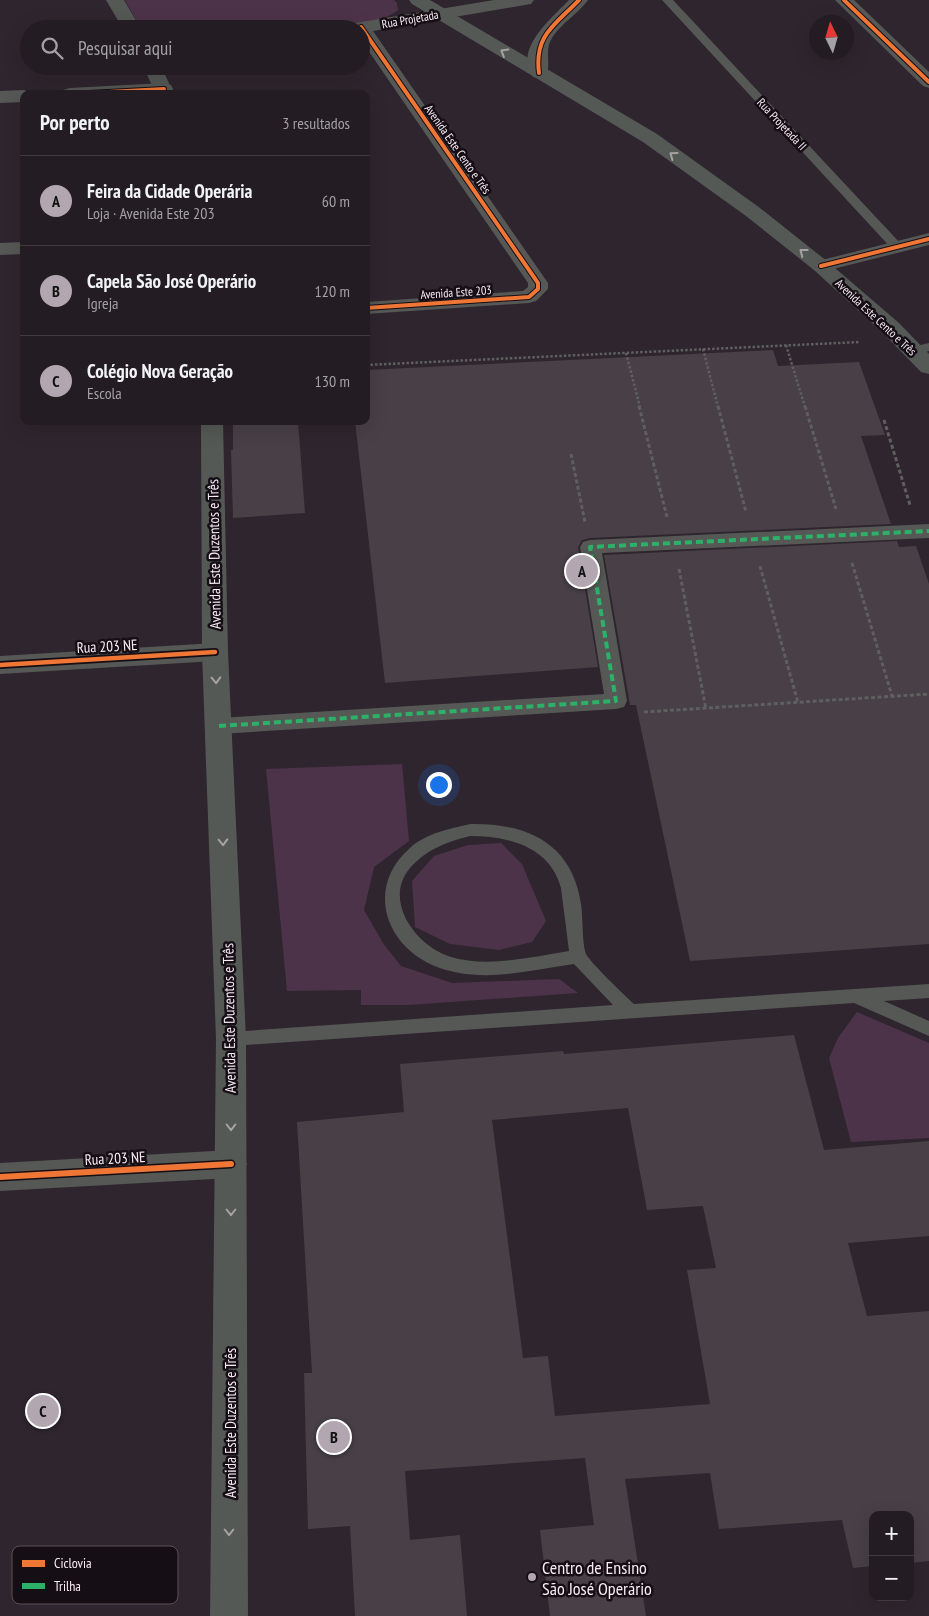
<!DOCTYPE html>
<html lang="pt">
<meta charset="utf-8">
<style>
body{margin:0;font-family:"PT Sans Narrow",sans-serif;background:#2b252a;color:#f1f3f6}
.controls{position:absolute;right:15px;bottom:15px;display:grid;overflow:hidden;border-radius:10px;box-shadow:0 5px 20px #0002}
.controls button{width:45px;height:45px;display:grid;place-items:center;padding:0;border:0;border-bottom:1px solid #403a40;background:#231c22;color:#f1f3f6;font:25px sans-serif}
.compass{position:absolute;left:809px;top:15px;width:45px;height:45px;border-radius:50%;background:#231c22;box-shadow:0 5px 20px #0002;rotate:355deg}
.you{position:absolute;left:438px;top:784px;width:18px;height:18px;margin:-12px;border:4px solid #fff;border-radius:50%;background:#1a73e8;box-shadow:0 0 0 8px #1a73e833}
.badge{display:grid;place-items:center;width:32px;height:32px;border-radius:50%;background:#b2a6b0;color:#111;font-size:16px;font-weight:700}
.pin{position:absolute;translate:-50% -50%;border:2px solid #fff;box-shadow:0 1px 5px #0006}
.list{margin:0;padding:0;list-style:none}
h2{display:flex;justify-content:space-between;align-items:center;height:65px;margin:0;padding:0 20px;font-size:21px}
h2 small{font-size:16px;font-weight:400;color:#a3a1a5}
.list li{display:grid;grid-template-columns:32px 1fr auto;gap:15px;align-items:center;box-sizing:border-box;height:90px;padding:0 20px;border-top:1px solid #403a40}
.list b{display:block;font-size:19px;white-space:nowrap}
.list p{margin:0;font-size:16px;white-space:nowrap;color:#a3a1a5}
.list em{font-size:16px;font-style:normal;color:#a3a1a5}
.icon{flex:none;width:28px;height:28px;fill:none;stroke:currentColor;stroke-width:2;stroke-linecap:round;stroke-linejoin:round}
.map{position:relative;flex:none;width:929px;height:1616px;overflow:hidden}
.search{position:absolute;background:#231c22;box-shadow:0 5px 20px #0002;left:20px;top:20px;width:350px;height:55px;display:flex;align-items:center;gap:12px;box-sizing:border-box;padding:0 18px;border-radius:28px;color:#a3a1a5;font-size:19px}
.panel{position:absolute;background:#231c22;box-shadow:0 5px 20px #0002;left:20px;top:90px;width:350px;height:335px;border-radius:10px}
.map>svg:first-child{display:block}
.green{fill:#4c3349}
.building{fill:#483f47;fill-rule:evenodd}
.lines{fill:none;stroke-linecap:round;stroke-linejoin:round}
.path-far1{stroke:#5f5f60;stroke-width:2.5;stroke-dasharray:2.5 2;stroke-linecap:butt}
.path{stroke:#5f5f60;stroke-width:3;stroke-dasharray:4 2.5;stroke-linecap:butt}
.service{fill:#555855;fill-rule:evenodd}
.pedestrian{fill:#555855;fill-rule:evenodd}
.minor{fill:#555855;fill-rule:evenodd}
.secondary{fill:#545956;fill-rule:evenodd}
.quiet{stroke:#2db169;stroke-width:4;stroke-dasharray:7 4;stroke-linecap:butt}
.cycleway-far2-casing{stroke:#160e15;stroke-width:6}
.cycleway-far1-casing{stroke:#160e15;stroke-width:8}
.cycleway-casing{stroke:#160e15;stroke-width:9}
.cycleway-far2{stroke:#f07635;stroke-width:4}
.cycleway-far1{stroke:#f07635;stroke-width:4.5}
.cycleway{stroke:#f07635;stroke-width:6}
.oneway{stroke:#a6a2a6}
.poi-dot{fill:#b2a6b0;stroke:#160e15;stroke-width:2}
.labels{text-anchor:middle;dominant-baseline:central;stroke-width:5;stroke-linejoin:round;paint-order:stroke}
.far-street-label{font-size:12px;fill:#f8ebf6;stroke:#160e15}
.street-label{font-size:15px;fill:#f8ebf6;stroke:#160e15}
.near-poi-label{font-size:18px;fill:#f8ebf6;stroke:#160e15;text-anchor:start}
.key{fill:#160e15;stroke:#5a5058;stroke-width:1}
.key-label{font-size:14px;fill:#f8ebf6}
</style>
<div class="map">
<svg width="929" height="1616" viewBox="0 0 929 1616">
<rect width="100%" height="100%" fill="#2f252e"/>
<!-- green -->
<g class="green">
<path d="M 125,0 L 394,0 L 397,3 L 398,10 C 367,38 190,29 141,29 Z"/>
<path d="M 402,764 L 409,841 L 374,867 L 364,910 L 383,943 L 401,966 L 452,983 L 559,979 L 578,993 L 408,1005 L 361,1005 L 361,990 L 287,991 L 266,769 Z"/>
<path d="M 501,843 L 522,864 L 546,921 L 532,942 L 499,950 L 450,944 L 415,927 L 412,881 L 434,856 L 468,845 Z"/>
<path d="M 857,1012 L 929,1043 L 929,1138 L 851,1142 L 829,1058 L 838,1038 Z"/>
</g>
<!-- building -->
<g class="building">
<path d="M 773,350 L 778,366 L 859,362 L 885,435 L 861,436 L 891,524 L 590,538 L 582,540 L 578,547 L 598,667 L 385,683 L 355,421 L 366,421 L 366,370 Z"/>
<path d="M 233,421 L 298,421 L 305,513 L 233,518 L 231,450 L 233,450 Z"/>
<path d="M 897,541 L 899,547 L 916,546 L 929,584 L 929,944 L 690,961 L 636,705 L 630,705 L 604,555 Z"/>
<path d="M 794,1035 L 824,1150 L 929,1141 L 929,1236 L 848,1243 L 867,1316 L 929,1311 L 929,1561 L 910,1563 L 910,1515 L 873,1515 L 873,1566 L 853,1568 L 842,1520 L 719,1529 L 710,1473 L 625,1479 L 646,1616 L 550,1616 L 540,1530 L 594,1525 L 585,1458 L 405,1471 L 410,1540 L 460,1535 L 467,1616 L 355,1616 L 350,1526 L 308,1529 L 304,1373 L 312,1373 L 297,1122 L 404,1112 L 400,1064 L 563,1051 L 564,1054 ZM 628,1108 L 647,1210 L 703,1206 L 716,1268 L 687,1270 L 710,1404 L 555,1416 L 548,1356 L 523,1358 L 492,1120 Z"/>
</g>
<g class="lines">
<!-- path-far1 -->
<g class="path-far1">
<path d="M 786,345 L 805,407"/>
<path d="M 703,349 L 718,407"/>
<path d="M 626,353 L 640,407"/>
<path d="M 366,365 L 860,342"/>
</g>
<!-- path -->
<g class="path">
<path d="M 639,406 L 667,517"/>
<path d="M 718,406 L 746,512"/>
<path d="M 805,406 L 836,509"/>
<path d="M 884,420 L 910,505"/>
<path d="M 571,454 L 585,522"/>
<path d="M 852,563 L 892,696"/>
<path d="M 760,566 L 798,703"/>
<path d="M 679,569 L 706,709"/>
<path d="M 644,712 L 929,694"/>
</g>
<!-- service -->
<g class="service">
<path d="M 662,0 L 673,0 L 901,244 L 903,247 L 901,250 L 893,250 Z"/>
<path d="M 929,343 L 929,351 L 913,355 L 907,351 L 908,348 Z"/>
<path d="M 470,824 C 527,823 572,843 581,904 C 583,917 582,943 586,954 C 589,961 625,996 634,1004 L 929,984 L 929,998 L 884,1001 L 929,1021 L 929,1036 L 854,1003 L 231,1046 L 225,1044 L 222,1039 L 225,1034 L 231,1032 L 613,1005 L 574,964 C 532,970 487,982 446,970 C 388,954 362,890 410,848 C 426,833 450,829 470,824 ZM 470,836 C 508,836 550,846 561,888 L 569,951 C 531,957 488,968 451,957 C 417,947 382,901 410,868 C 427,849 447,842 470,836 Z"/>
</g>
<!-- pedestrian -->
<path class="pedestrian" d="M 929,524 L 929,538 L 602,553 L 627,701 L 624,707 L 616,709 L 219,734 L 211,732 L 208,726 L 211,720 L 219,718 L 604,694 L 580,547 L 583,542 L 590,540 Z"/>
<!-- minor -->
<g class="minor">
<path d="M 494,0 L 534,0 L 531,4 L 525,5 L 373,31 L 548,283 L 548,289 L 536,301 L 529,303 L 366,314 L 366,302 L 523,291 L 528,287 L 528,283 L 361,40 L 361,29 L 344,29 L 347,25 L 361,22 Z"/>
<path d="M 569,0 L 588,0 C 577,15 557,26 550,42 C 545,53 552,68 545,77 L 539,78 L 533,77 C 513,49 552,18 569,0 Z"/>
<path d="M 835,0 L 854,0 L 929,72 L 929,88 L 923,86 Z"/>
<path d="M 164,83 L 171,85 L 173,89 L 171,93 L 61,94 L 63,90 L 70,88 Z"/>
<path d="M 24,90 L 32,94 L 24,94 L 24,102 L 0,103 L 0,91 Z"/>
<path d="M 929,233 L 929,245 L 821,272 L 814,270 L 811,266 L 814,262 Z"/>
<path d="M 24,242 L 24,254 L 0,255 L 0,243 Z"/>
<path d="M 215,643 L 224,646 L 228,652 L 224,658 L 215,661 L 0,674 L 0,656 Z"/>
<path d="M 231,1150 L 242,1154 L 247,1164 L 242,1174 L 231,1178 L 0,1191 L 0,1163 Z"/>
</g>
<!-- secondary -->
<g class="secondary">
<path d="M 106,0 L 124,0 L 141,29 L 123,29 Z"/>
<path d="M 409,0 L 430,0 L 657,134 L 760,208 L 828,262 L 899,323 L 929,354 L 929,374 L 921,372 L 883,333 L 814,270 L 746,216 L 643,142 L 412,4 Z"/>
<path d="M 143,66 L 161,66 L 174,94 L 156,94 Z"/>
<path d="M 201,421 L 223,421 L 228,652 L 246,1039 L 248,1616 L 210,1616 L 216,1039 L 202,652 Z"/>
</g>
<!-- quiet -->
<path class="quiet" d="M 219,726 L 616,701 L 590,547 L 929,531"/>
<!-- cycleway-far2 casing -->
<g class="cycleway-far2-casing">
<g id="cycleway-far2">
<path d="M 844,0 L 929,82"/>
<path d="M 361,27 L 538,283 L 538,289 L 529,297 L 366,308"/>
<path d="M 539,73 C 534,35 555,25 579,0"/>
<path d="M 70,94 L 164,89"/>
<path d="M 821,266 L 929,239"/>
</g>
</g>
<!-- cycleway-far1 casing -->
<g class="cycleway-far1-casing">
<path id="cycleway-far1" d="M 0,665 L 215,652"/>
</g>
<!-- cycleway casing -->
<g class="cycleway-casing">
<path id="cycleway" d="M 0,1177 L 231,1164"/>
</g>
<!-- cycleway-far2 -->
<use href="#cycleway-far2" class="cycleway-far2"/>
<!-- cycleway-far1 -->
<use href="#cycleway-far1" class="cycleway-far1"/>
<!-- cycleway -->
<use href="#cycleway" class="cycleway"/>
</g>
<!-- one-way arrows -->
<defs><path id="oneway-chevron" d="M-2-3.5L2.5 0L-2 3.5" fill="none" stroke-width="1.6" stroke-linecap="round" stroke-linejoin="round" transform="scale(1.25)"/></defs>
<g class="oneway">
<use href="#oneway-chevron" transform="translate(504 52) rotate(-149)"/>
<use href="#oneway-chevron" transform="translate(673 155) rotate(-144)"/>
<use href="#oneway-chevron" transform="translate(803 252) rotate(-142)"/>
<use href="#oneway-chevron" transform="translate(216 680) rotate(88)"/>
<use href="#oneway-chevron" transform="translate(223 842) rotate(88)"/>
<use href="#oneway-chevron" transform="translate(231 1127) rotate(90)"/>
<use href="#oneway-chevron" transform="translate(231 1212) rotate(90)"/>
<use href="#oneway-chevron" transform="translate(229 1532) rotate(90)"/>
</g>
<!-- markers -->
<circle class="poi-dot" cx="532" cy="1577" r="5"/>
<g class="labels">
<!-- far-street labels -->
<g class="far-street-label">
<text transform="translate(410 19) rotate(-10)">Rua Projetada</text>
<text transform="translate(782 124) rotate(47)">Rua Projetada II</text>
<text transform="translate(458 149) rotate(55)">Avenida Este Cento e Três</text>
<text transform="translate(456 292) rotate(-4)">Avenida Este 203</text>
<text transform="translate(876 317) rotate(43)">Avenida Este Cento e Três</text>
</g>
<!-- street labels -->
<g class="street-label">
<text transform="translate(214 554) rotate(-91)">Avenida Este Duzentos e Três</text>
<text transform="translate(107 646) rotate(-3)">Rua 203 NE</text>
<text transform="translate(229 1018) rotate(-91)">Avenida Este Duzentos e Três</text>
<text transform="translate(115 1158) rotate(-3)">Rua 203 NE</text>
<text transform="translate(230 1423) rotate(-90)">Avenida Este Duzentos e Três</text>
</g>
<!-- near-poi labels -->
<g class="near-poi-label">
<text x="542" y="1567">Centro de Ensino<tspan x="542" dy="21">São José Operário</tspan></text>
</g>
</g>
<!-- legend -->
<rect x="12" y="1546" width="166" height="58" rx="8" class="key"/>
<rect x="22" y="1560" width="23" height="7" fill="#f07635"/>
<rect x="22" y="1583" width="23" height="6" fill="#2db169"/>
<g class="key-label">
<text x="54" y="1568">Ciclovia</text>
<text x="54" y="1591">Trilha</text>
</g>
</svg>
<div class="controls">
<button>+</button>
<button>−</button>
</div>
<svg class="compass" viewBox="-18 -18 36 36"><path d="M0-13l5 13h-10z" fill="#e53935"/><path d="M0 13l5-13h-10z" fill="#a3a1a5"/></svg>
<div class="you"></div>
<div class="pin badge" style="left:582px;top:571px">A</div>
<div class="pin badge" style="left:334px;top:1437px">B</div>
<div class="pin badge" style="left:43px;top:1411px">C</div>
<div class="search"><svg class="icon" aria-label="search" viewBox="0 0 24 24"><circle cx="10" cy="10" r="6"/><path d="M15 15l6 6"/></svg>Pesquisar aqui</div>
<section class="panel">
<h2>Por perto<small>3 resultados</small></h2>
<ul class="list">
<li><span class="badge">A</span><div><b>Feira da Cidade Operária</b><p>Loja · Avenida Este 203</p></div><em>60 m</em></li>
<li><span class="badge">B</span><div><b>Capela São José Operário</b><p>Igreja</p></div><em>120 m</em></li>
<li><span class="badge">C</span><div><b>Colégio Nova Geração</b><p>Escola</p></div><em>130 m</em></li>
</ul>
</section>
</div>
